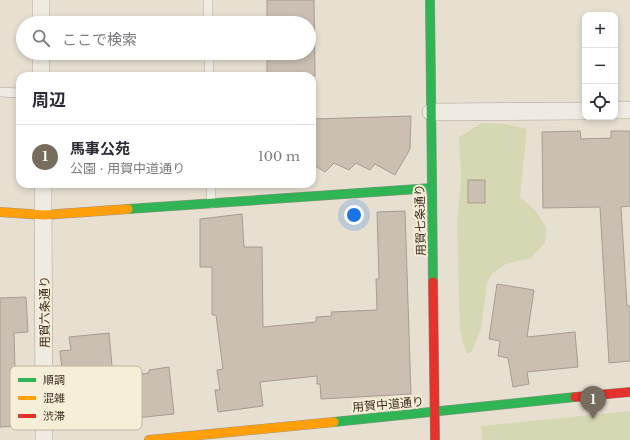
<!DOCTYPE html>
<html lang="ja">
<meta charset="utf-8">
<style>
body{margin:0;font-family:"Libre Baskerville","Noto Sans JP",serif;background:#f2f2f3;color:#2b2b33}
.controls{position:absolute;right:12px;top:12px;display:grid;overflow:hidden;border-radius:8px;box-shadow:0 2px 6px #0003}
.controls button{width:36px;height:36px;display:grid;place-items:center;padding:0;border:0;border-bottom:1px solid #e1e1e2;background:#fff;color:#2b2b33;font:20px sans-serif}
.you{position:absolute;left:354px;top:215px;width:14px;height:14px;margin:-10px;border:3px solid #fff;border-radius:50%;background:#1a73e8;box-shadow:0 0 0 6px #1a73e833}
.badge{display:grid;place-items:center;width:26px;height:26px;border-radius:50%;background:#786c5e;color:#fff;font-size:13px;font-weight:700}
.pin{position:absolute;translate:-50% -33px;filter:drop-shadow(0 1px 2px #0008)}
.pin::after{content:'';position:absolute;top:21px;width:14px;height:12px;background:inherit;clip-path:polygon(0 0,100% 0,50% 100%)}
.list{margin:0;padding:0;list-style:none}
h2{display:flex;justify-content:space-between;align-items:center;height:52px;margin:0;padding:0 16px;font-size:17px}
h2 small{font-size:13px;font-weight:400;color:#7c7c81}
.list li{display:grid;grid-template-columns:26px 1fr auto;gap:12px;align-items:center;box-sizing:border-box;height:64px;padding:0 16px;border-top:1px solid #e1e1e2}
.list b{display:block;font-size:15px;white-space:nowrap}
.list p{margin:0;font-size:13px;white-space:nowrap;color:#7c7c81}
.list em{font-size:13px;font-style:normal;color:#7c7c81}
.icon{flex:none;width:22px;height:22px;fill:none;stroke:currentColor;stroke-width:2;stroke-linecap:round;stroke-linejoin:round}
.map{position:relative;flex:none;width:630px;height:440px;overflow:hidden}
.search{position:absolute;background:#fff;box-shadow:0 2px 6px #0003;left:16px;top:16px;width:300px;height:44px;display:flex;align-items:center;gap:10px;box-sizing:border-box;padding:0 14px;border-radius:22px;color:#7c7c81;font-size:15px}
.panel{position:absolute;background:#fff;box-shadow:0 2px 6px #0003;left:16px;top:72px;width:300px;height:116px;border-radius:12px}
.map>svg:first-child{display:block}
.green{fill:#d6d7b3}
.building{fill:#cbbfb2;stroke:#a89c90}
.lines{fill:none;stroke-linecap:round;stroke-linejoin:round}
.lane-casing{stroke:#ada599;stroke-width:10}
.street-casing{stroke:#ada599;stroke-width:18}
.fast-casing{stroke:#9c958a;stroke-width:10}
.slow-casing{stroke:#9c958a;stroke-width:10}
.jam-casing{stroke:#9c958a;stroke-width:10}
.lane{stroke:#efebe3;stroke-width:9}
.street{stroke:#efebe3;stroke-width:17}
.fast{stroke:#30b455;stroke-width:9}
.slow{stroke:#ff9f0a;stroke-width:9}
.jam{stroke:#e5322d;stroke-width:9}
.labels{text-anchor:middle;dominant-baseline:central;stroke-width:4;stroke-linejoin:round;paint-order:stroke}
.street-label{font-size:12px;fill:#3d2e20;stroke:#f7eed8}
.key{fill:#f7eed8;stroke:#bfb4a1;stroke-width:1}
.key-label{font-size:11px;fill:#3d2e20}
</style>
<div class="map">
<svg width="630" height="440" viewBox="0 0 630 440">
<rect width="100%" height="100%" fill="#e7e0d1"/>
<!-- green -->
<g class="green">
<path d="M 482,123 L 506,124 L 527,129 L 520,197 L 536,211 L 546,227 L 545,243 L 531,258 L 506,264 L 493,273 L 487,282 L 481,329 L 471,353 L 466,353 L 460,331 L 457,222 L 461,180 L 459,137 Z"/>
<path d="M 630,411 L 630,440 L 482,440 L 481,426 Z"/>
</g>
<!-- building -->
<g class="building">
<path d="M 267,0 L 314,0 L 315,76 L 267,76 L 267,53 L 309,53 L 309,23 L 267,23 Z"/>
<path d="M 411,116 L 410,149 L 395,175 L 375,164 L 370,170 L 356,163 L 349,170 L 334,163 L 325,172 L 312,164 L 312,119 Z"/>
<path d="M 580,131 L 581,139 L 611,138 L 611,131 L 630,131 L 630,206 L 621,207 L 627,306 L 630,306 L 630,361 L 609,363 L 600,207 L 543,208 L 542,132 Z"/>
<rect x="468" y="180" width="17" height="23"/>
<path d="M 405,211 L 411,394 L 321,399 L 320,384 L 317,384 L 317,376 L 260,382 L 263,406 L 218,412 L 215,390 L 220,390 L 217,370 L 223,369 L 216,315 L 212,315 L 212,267 L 200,267 L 200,219 L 242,214 L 244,247 L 262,247 L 263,327 L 316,322 L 316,317 L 332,316 L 331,312 L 377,310 L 376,279 L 379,279 L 377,212 Z"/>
<path d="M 497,284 L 534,290 L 527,337 L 575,332 L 578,367 L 527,372 L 529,384 L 513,387 L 508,358 L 498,356 L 500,341 L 489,339 Z"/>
<path d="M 26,297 L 28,332 L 14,333 L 15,368 L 22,368 L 24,426 L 0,427 L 0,298 Z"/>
<path d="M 109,333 L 113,377 L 149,373 L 149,370 L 169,367 L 174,414 L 68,425 L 60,351 L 71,350 L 69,337 Z"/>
</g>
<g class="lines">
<!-- lane casing -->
<g class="lane-casing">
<g id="lane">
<path d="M 208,0 L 208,23"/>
<path d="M 209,53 L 209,76"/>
<path d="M 0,92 L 20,93"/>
<path d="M 211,184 L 211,204"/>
</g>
</g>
<!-- street casing -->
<g class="street-casing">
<g id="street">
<path d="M 41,23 L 41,0"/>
<path d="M 41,76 L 41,53"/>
<path d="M 615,110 L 630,110"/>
<path d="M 431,112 L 585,111"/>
<path d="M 43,184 L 44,440"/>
</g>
</g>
<!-- fast casing -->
<g class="fast-casing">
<g id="fast">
<path d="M 430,0 L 433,282"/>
<path d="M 128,209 L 432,188"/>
<path d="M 334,422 L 575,397"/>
</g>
</g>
<!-- slow casing -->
<g class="slow-casing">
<g id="slow">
<path d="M 0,212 L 44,215 L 128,209"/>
<path d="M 149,440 L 334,422"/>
</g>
</g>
<!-- jam casing -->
<g class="jam-casing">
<g id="jam">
<path d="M 433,282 L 435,440"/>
<path d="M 575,397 L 630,392"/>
</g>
</g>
<!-- lane -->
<use href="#lane" class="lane"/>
<!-- street -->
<use href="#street" class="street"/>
<!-- fast -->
<use href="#fast" class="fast"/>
<!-- slow -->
<use href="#slow" class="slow"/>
<!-- jam -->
<use href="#jam" class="jam"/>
</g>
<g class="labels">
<!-- street labels -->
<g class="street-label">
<text transform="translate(420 220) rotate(-91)">用賀七条通り</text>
<text transform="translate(44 312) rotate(-90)">用賀六条通り</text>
<text transform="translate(388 404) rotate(-5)">用賀中道通り</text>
</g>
</g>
<!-- legend -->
<rect x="10" y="366" width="132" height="64" rx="6" class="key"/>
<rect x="18" y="378" width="18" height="4" fill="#30b455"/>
<rect x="18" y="396" width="18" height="4" fill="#ff9f0a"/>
<rect x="18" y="414" width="18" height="4" fill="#e5322d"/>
<g class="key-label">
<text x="43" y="384">順調</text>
<text x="43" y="402">混雑</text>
<text x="43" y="420">渋滞</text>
</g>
</svg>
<div class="controls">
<button>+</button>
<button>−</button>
<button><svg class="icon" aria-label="locate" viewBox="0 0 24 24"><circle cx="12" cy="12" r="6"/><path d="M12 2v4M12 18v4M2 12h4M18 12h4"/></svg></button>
</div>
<div class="you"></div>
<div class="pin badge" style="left:593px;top:419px">1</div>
<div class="search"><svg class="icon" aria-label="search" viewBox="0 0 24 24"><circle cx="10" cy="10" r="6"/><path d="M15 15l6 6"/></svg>ここで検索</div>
<section class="panel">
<h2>周辺<small></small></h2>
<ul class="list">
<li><span class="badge">1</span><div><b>馬事公苑</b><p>公園 · 用賀中道通り</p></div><em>100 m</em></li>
</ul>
</section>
</div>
